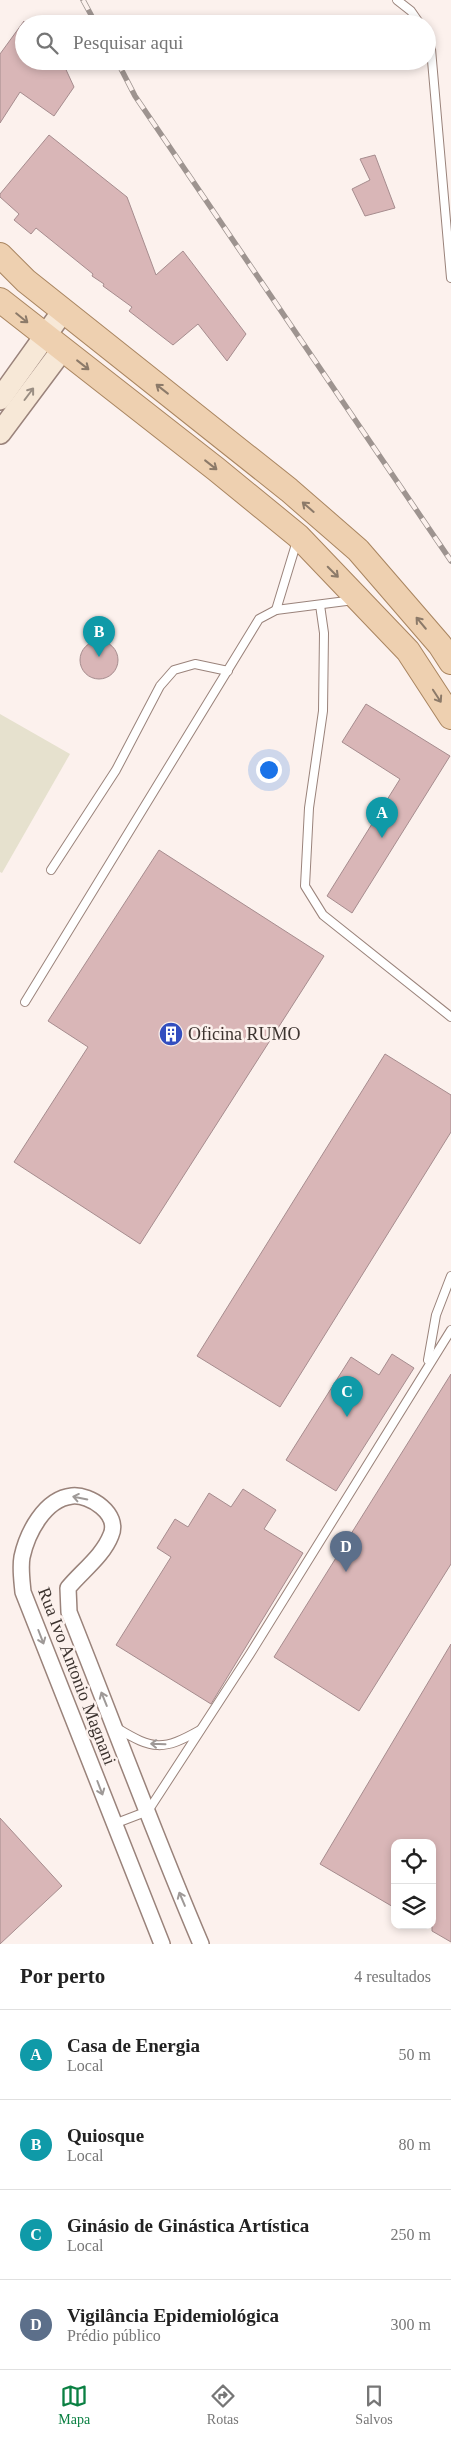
<!DOCTYPE html>
<html lang="pt">
<meta charset="utf-8">
<style>
body{margin:0;font-family:Georgia,serif;background:#f2f2f2;color:#222}
.controls{position:absolute;right:15px;bottom:15px;display:grid;overflow:hidden;border-radius:10px;box-shadow:0 2px 8px #0003}
.controls button{width:45px;height:45px;display:grid;place-items:center;padding:0;border:0;border-bottom:1px solid #e0e0e0;background:#fff;color:#222;font:25px sans-serif}
.you{position:absolute;left:268px;top:769px;width:18px;height:18px;margin:-12px;border:4px solid #fff;border-radius:50%;background:#1a73e8;box-shadow:0 0 0 8px #1a73e833}
.badge{display:grid;place-items:center;width:32px;height:32px;border-radius:50%;background:#0b8043;color:#fff;font-size:16px;font-weight:700}
.pin{position:absolute;translate:-50% -41px;filter:drop-shadow(0 1px 2px #0008)}
.pin::after{content:'';position:absolute;top:26px;width:18px;height:15px;background:inherit;clip-path:polygon(0 0,100% 0,50% 100%)}
.list{margin:0;padding:0;list-style:none}
h2{display:flex;justify-content:space-between;align-items:center;height:65px;margin:0;padding:0 20px;font-size:21px}
h2 small{font-size:16px;font-weight:400;color:#767676}
.list li{display:grid;grid-template-columns:32px 1fr auto;gap:15px;align-items:center;box-sizing:border-box;height:90px;padding:0 20px;border-top:1px solid #e0e0e0}
.list b{display:block;font-size:19px;white-space:nowrap}
.list p{margin:0;font-size:16px;white-space:nowrap;color:#767676}
.list em{font-size:16px;font-style:normal;color:#767676}
.icon{flex:none;width:28px;height:28px;fill:none;stroke:currentColor;stroke-width:2;stroke-linecap:round;stroke-linejoin:round}
.map{position:relative;flex:none;width:451px;height:1944px;overflow:hidden}
.search{position:absolute;background:#fff;box-shadow:0 2px 8px #0003;left:15px;right:15px;top:15px;height:55px;display:flex;align-items:center;gap:12px;box-sizing:border-box;padding:0 18px;border-radius:28px;color:#767676;font-size:19px}
.sheet{height:425px;background:#fff}
nav{display:flex;justify-content:space-around;align-items:center;box-sizing:border-box;height:70px;border-top:1px solid #e0e0e0;background:#fff;font-size:14px;color:#767676}
nav a{display:grid;justify-items:center;gap:2px}
nav .on{color:#0b8043}
.map>svg:first-child{display:block}
.green{fill:#e6e1ce}
.building{fill:#d9b6b7;stroke:#a68c8e}
.lines{fill:none;stroke-linecap:round;stroke-linejoin:round}
.lane-casing{stroke:#9a837b;stroke-width:10}
.street-casing{stroke:#9a837b;stroke-width:18}
.secondary-casing{stroke:#9a837b;stroke-width:24}
.primary-casing{stroke:#a98560;stroke-width:26}
.lane{stroke:#fff;stroke-width:8}
.street{stroke:#fff;stroke-width:15}
.secondary{stroke:#f7e8d7;stroke-width:21}
.primary{stroke:#eed0b0;stroke-width:24}
.rail-casing{stroke:#9e9490;stroke-width:5.5}
.rail{stroke:#fcf1ed;stroke-width:4;stroke-dasharray:11;stroke-linecap:butt}
.oneway{stroke:#8c7a69}
.oneway2{stroke:#9a8e83}
.oneway3{stroke:#9e9997}
.labels{text-anchor:middle;dominant-baseline:central;stroke-width:5;stroke-linejoin:round;paint-order:stroke}
.poi-label{font-size:18px;fill:#3c332f;stroke:#fcf1ed;text-anchor:start}
.street-label{font-size:18px;fill:#3c332f;stroke:#fcf1ed}
</style>
<div class="map">
<svg width="451" height="1944" viewBox="0 0 451 1944">
<rect width="100%" height="100%" fill="#fcf1ed"/>
<!-- green -->
<path class="green" d="M 0,714 L 70,754 L 2,873 L 0,872 Z"/>
<!-- building -->
<g class="building">
<path d="M 24,21 L 24,61 L 62,61 L 74,87 L 54,116 L 20,92 L 0,123 L 0,54 Z"/>
<path d="M 49,135 L 127,197 L 156,275 L 183,251 L 246,334 L 227,361 L 198,324 L 173,345 L 129,311 L 132,307 L 103,286 L 104,284 L 92,276 L 93,274 L 36,228 L 31,234 L 14,220 L 19,214 L 0,197 L 0,194 Z"/>
<path d="M 375,155 L 395,208 L 365,216 L 352,189 L 370,180 L 360,159 Z"/>
<circle cx="99" cy="660" r="19"/>
<path d="M 366,704 L 450,756 L 352,913 L 327,896 L 400,779 L 342,742 Z"/>
<path d="M 159,850 L 324,956 L 140,1244 L 14,1162 L 88,1047 L 48,1021 Z"/>
<path d="M 385,1054 L 451,1095 L 451,1132 L 280,1407 L 197,1356 Z"/>
<path d="M 392,1354 L 414,1368 L 336,1491 L 286,1460 L 351,1357 L 379,1375 Z"/>
<path d="M 451,1374 L 451,1564 L 359,1711 L 274,1657 Z"/>
<path d="M 243,1489 L 276,1510 L 264,1529 L 303,1553 L 211,1704 L 116,1645 L 171,1557 L 157,1548 L 175,1519 L 188,1527 L 209,1493 L 231,1507 Z"/>
<path d="M 451,1644 L 451,1942 L 432,1931 L 432,1843 L 395,1843 L 395,1908 L 320,1864 Z"/>
<path d="M 0,1818 L 62,1886 L 0,1944 Z"/>
</g>
<g class="lines">
<!-- lane casing -->
<g class="lane-casing">
<g id="lane">
<path d="M 397,0 L 411,11 L 420,24"/>
<path d="M 427,39 L 431,49 L 451,278"/>
<path d="M 297,541 L 276,610 L 354,600"/>
<path d="M 320,605 L 324,633 L 323,711 L 309,808 L 305,886 L 323,915 L 451,1017"/>
<path d="M 51,870 L 116,770 L 160,686 L 174,670 L 195,664 L 228,671"/>
<path d="M 25,1002 L 259,619 L 276,610"/>
<path d="M 428,1360 L 436,1315 L 451,1276"/>
<path d="M 117,1728 C 153,1750 163,1751 200,1730"/>
<path d="M 114,1824 L 148,1811 L 250,1654 L 451,1330"/>
</g>
</g>
<!-- street casing -->
<g class="street-casing">
<path id="street" d="M 162,1944 L 23,1592 C 22,1581 20,1568 22,1557 C 27,1534 44,1499 72,1496 C 90,1494 120,1514 111,1535 C 103,1556 82,1571 68,1588 L 69,1612 C 113,1722 154,1834 201,1944"/>
</g>
<!-- secondary casing -->
<g class="secondary-casing">
<g id="secondary">
<path d="M 0,399 L 63,311"/>
<path d="M 0,433 L 62,350"/>
</g>
</g>
<!-- primary casing -->
<g class="primary-casing">
<g id="primary">
<path d="M 0,255 L 26,281 L 289,490 L 358,550 L 440,645 L 451,662"/>
<path d="M 0,300 L 216,469 L 298,536 L 408,651 L 451,717"/>
</g>
</g>
<!-- lane -->
<use href="#lane" class="lane"/>
<!-- street -->
<use href="#street" class="street"/>
<!-- secondary -->
<use href="#secondary" class="secondary"/>
<!-- primary -->
<use href="#primary" class="primary"/>
<!-- rail casing -->
<g class="rail-casing">
<g id="rail">
<path d="M 83,0 L 96,24"/>
<path d="M 117,61 L 135,96 L 451,561"/>
</g>
</g>
<!-- rail -->
<use href="#rail" class="rail"/>
</g>
<!-- one-way arrows -->
<defs><path id="oneway-shaft" d="M-6 0H5M1.5-3L5.5 0L1.5 3" fill="none" stroke-width="1.6" stroke-linecap="round" stroke-linejoin="round" transform="scale(1.25)"/></defs>
<g class="oneway">
<use href="#oneway-shaft" transform="translate(22 318) rotate(39)"/>
<use href="#oneway-shaft" transform="translate(83 365) rotate(38)"/>
<use href="#oneway-shaft" transform="translate(162 389) rotate(-142)"/>
<use href="#oneway-shaft" transform="translate(211 465) rotate(38)"/>
<use href="#oneway-shaft" transform="translate(308 507) rotate(-139)"/>
<use href="#oneway-shaft" transform="translate(333 572) rotate(45)"/>
<use href="#oneway-shaft" transform="translate(421 623) rotate(-130)"/>
<use href="#oneway-shaft" transform="translate(437 696) rotate(57)"/>
</g>
<use class="oneway2" href="#oneway-shaft" transform="translate(29 394) rotate(-53)"/>
<g class="oneway3">
<use href="#oneway-shaft" transform="translate(80 1498) rotate(-169)"/>
<use href="#oneway-shaft" transform="translate(41 1637) rotate(69)"/>
<use href="#oneway-shaft" transform="translate(104 1699) rotate(-112)"/>
<use href="#oneway-shaft" transform="translate(158 1744) rotate(-178)"/>
<use href="#oneway-shaft" transform="translate(100 1788) rotate(69)"/>
<use href="#oneway-shaft" transform="translate(182 1899) rotate(-113)"/>
</g>
<!-- icons -->
<defs>
<g id="building-disc" transform="scale(1.25)"><circle r="9.5" fill="#334ebf" stroke="#fcf1ed"/><path d="M-4-6H4V6H1V3H-1V6H-4ZM-2.5-4.3h1.7v1.8h-1.7ZM.8-4.3h1.7v1.8H.8ZM-2.5-1h1.7V.8h-1.7ZM.8-1h1.7V.8H.8Z" fill="#fff"/></g>
</defs>
<g fill-rule="evenodd">
<use href="#building-disc" x="171" y="1034"/>
</g>
<g class="labels">
<!-- poi labels -->
<g class="poi-label">
<text x="188" y="1034">Oficina RUMO</text>
</g>
<!-- street labels -->
<g class="street-label">
<text transform="translate(77 1676) rotate(69)">Rua Ivo Antonio Magnani</text>
</g>
</g>
</svg>
<div class="controls">
<button><svg class="icon" aria-label="locate" viewBox="0 0 24 24"><circle cx="12" cy="12" r="6"/><path d="M12 2v4M12 18v4M2 12h4M18 12h4"/></svg></button>
<button><svg class="icon" aria-label="layers" viewBox="0 0 24 24"><path d="M12 4l9 5-9 5-9-5zM3 14l9 5 9-5"/></svg></button>
</div>
<div class="you"></div>
<div class="pin badge" style="left:382px;top:838px;background:#0f9aa8">A</div>
<div class="pin badge" style="left:99px;top:657px;background:#0f9aa8">B</div>
<div class="pin badge" style="left:347px;top:1417px;background:#0f9aa8">C</div>
<div class="pin badge" style="left:346px;top:1572px;background:#5c6f8a">D</div>
<div class="search"><svg class="icon" aria-label="search" viewBox="0 0 24 24"><circle cx="10" cy="10" r="6"/><path d="M15 15l6 6"/></svg>Pesquisar aqui</div>
</div>
<section class="sheet">
<h2>Por perto<small>4 resultados</small></h2>
<ul class="list">
<li><span class="badge" style="background:#0f9aa8">A</span><div><b>Casa de Energia</b><p>Local</p></div><em>50 m</em></li>
<li><span class="badge" style="background:#0f9aa8">B</span><div><b>Quiosque</b><p>Local</p></div><em>80 m</em></li>
<li><span class="badge" style="background:#0f9aa8">C</span><div><b>Ginásio de Ginástica Artística</b><p>Local</p></div><em>250 m</em></li>
<li><span class="badge" style="background:#5c6f8a">D</span><div><b>Vigilância Epidemiológica</b><p>Prédio público</p></div><em>300 m</em></li>
</ul>
</section>
<nav>
<a class="on"><svg class="icon" aria-label="map" viewBox="0 0 24 24"><path d="M3 6l6-2 6 2 6-2v14l-6 2-6-2-6 2zM9 4v14M15 6v14"/></svg>Mapa</a>
<a><svg class="icon" aria-label="directions" viewBox="0 0 24 24"><path d="M12 3l9 9-9 9-9-9zM9 14v-3h6M13 9l2 2-2 2"/></svg>Rotas</a>
<a><svg class="icon" aria-label="saved" viewBox="0 0 24 24"><path d="M7 4h10v16l-5-4-5 4z"/></svg>Salvos</a>
</nav>
